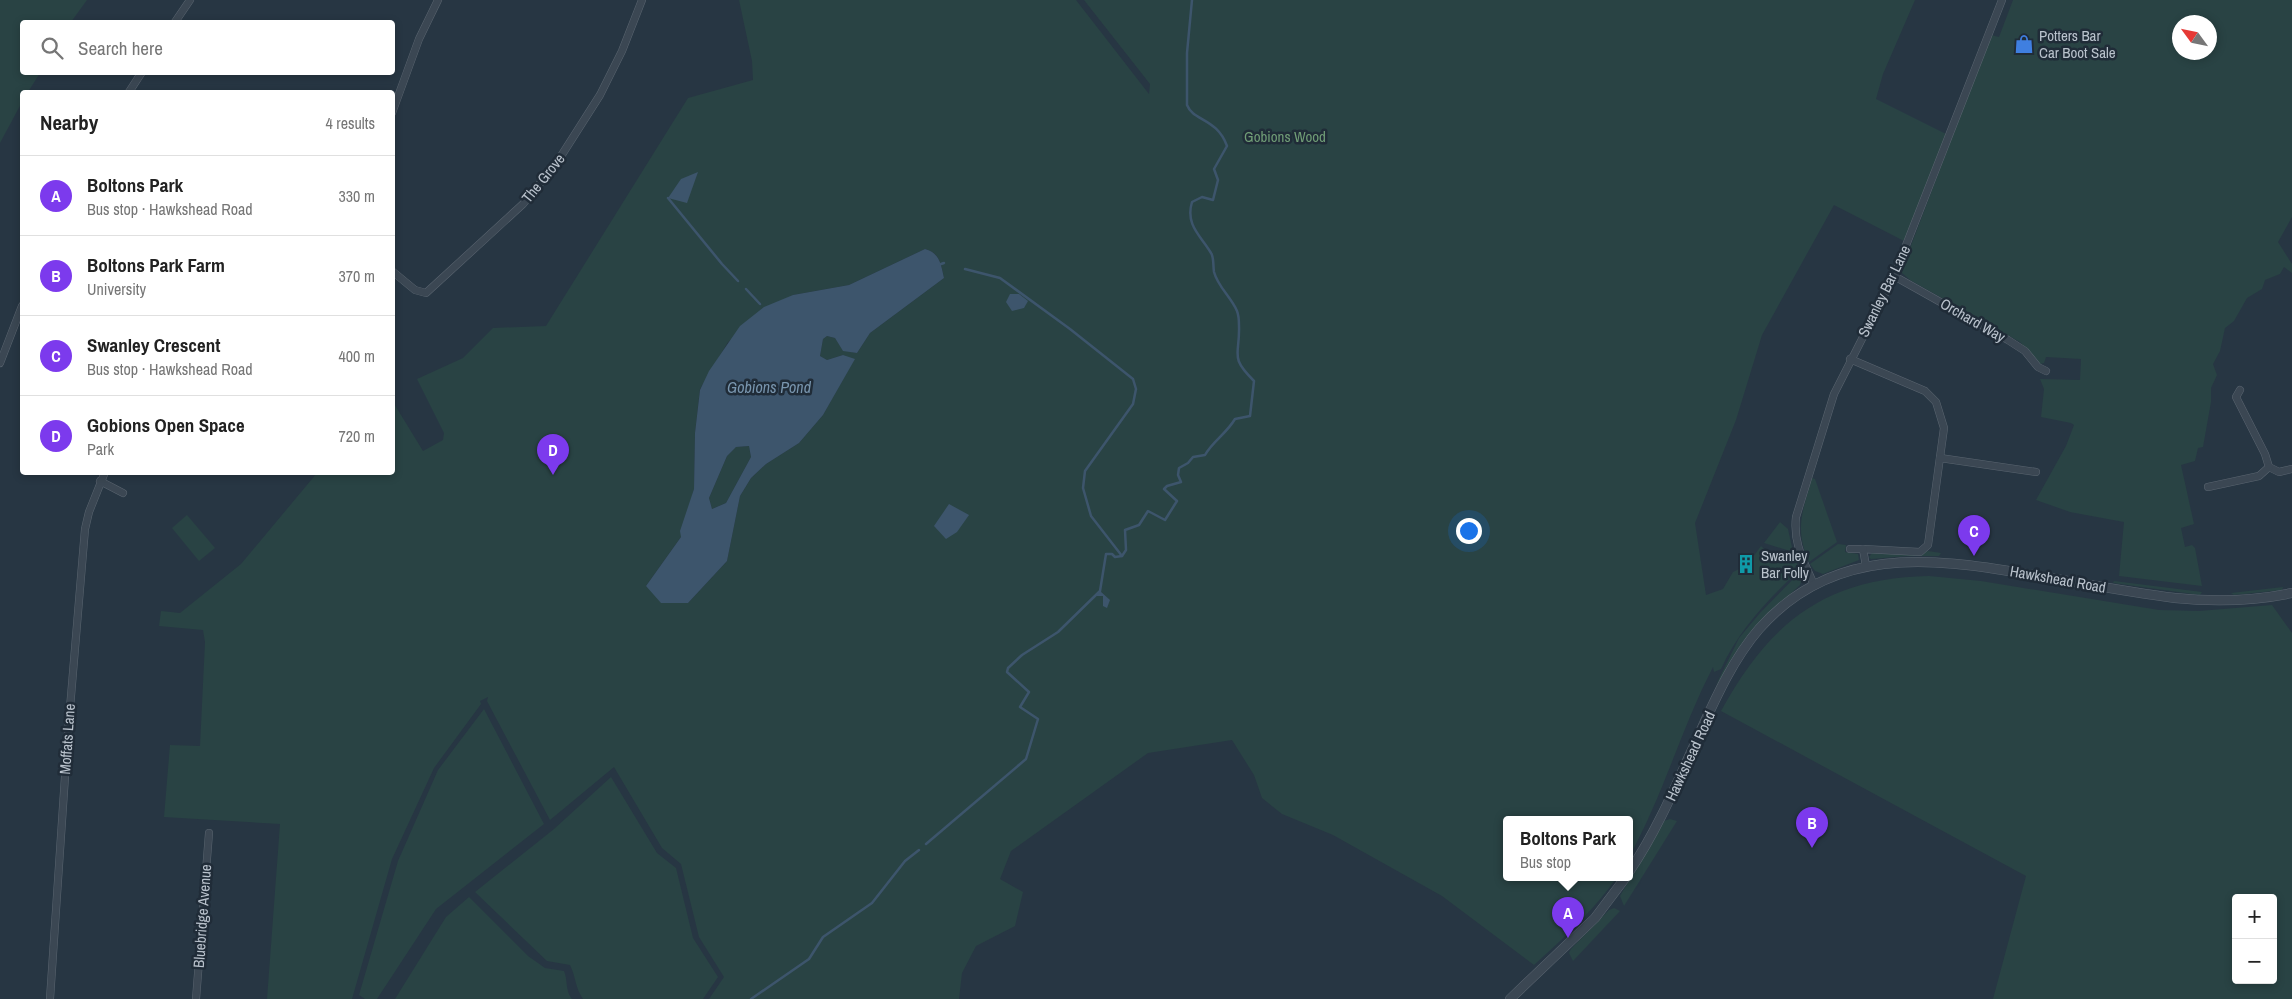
<!DOCTYPE html>
<meta charset="utf-8">
<style>
body{margin:0;font-family:"Archivo Narrow",sans-serif;background:#f6f6f6;color:#222}
.controls{position:absolute;right:15px;bottom:15px;display:grid;overflow:hidden;border-radius:5px;box-shadow:0 2px 8px #0003}
.controls button{width:45px;height:45px;display:grid;place-items:center;padding:0;border:0;border-bottom:1px solid #e0e0e0;background:#fff;color:#222;font:25px sans-serif}
.compass{position:absolute;left:2172px;top:15px;width:45px;height:45px;border-radius:50%;background:#fff;box-shadow:0 2px 8px #0003;rotate:303deg}
.you{position:absolute;left:1468px;top:530px;width:18px;height:18px;margin:-12px;border:4px solid #fff;border-radius:50%;background:#1a73e8;box-shadow:0 0 0 8px #1a73e833}
.badge{display:grid;place-items:center;width:32px;height:32px;border-radius:50%;background:#7c3aed;color:#fff;font-size:16px;font-weight:700}
.pin{position:absolute;translate:-50% -41px;filter:drop-shadow(0 1px 2px #0008)}
.pin::after{content:'';position:absolute;top:26px;width:18px;height:15px;background:inherit;clip-path:polygon(0 0,100% 0,50% 100%)}
.popup{position:absolute;left:1503px;top:816px;width:130px;height:65px;box-sizing:border-box;display:grid;place-content:center;border-radius:5px;background:#fff;filter:drop-shadow(0 1px 4px #0005);font-size:16px;white-space:nowrap;color:#767676}
.popup b{font-size:19px;color:#222}
.popup::after{content:'';position:absolute;left:50%;top:100%;margin-left:-10px;border:10px solid transparent;border-top-color:#fff}
.list{margin:0;padding:0;list-style:none}
h2{display:flex;justify-content:space-between;align-items:center;height:65px;margin:0;padding:0 20px;font-size:21px}
h2 small{font-size:16px;font-weight:400;color:#767676}
.list li{display:grid;grid-template-columns:32px 1fr auto;gap:15px;align-items:center;box-sizing:border-box;height:80px;padding:0 20px;border-top:1px solid #e0e0e0}
.list b{display:block;font-size:19px;white-space:nowrap}
.list p{margin:0;font-size:16px;white-space:nowrap;color:#767676}
.list em{font-size:16px;font-style:normal;color:#767676}
.icon{flex:none;width:28px;height:28px;fill:none;stroke:currentColor;stroke-width:2;stroke-linecap:round;stroke-linejoin:round}
.map{position:relative;flex:none;width:2292px;height:999px;overflow:hidden}
.search{position:absolute;background:#fff;box-shadow:0 2px 8px #0003;left:20px;top:20px;width:375px;height:55px;display:flex;align-items:center;gap:12px;box-sizing:border-box;padding:0 18px;border-radius:5px;color:#767676;font-size:19px}
.panel{position:absolute;background:#fff;box-shadow:0 2px 8px #0003;left:20px;top:90px;width:375px;height:385px;border-radius:5px}
.map>svg:first-child{display:block}
.green{fill:#294344;fill-rule:evenodd}
.water{fill:#3d556c;fill-rule:evenodd}
.lines{fill:none;stroke-linecap:round;stroke-linejoin:round}
.stream{stroke:#3d556c;stroke-width:2.5}
.minor-casing{stroke:#5a6570;stroke-width:8}
.tertiary-casing{stroke:#5a6570;stroke-width:10}
.minor{stroke:#3b4753;stroke-width:7}
.tertiary{stroke:#3b4753;stroke-width:9}
.labels{text-anchor:middle;dominant-baseline:central;stroke-width:5;stroke-linejoin:round;paint-order:stroke}
.poi-label{font-size:15px;fill:#b9c2cc;stroke:#202c38;text-anchor:start}
.park-label{font-size:15px;fill:#709d76;stroke:#202c38}
.street-label{font-size:15px;fill:#b9c2cc;stroke:#202c38}
.water-label{font-size:16px;font-style:italic;fill:#7996af;stroke:#202c38}
</style>
<div class="map">
<svg width="2292" height="999" viewBox="0 0 2292 999">
<rect width="100%" height="100%" fill="#273643"/>
<!-- green -->
<g class="green">
<path d="M 0,0 L 87,0 L 71,22 L 22,22 L 22,72 L 40,73 L 28,92 L 22,92 L 22,102 L 0,143 Z"/>
<path d="M 739,0 L 1076,0 L 1149,94 L 1150,84 L 1084,0 L 1915,0 L 1883,74 L 1876,99 L 1946,134 L 1904,241 L 1834,205 L 1762,335 L 1736,420 L 1695,523 L 1706,595 L 1723,589 L 1733,572 L 1739,569 L 1742,572 L 1761,546 C 1774,560 1787,541 1800,569 C 1768,600 1739,629 1721,669 L 1714,672 L 1713,667 C 1681,729 1663,796 1629,857 L 1629,819 L 1507,819 L 1507,877 L 1617,877 C 1594,910 1564,938 1534,965 L 1442,896 L 1333,835 L 1282,814 L 1262,798 L 1254,775 L 1232,740 L 1148,753 L 1011,851 L 1000,879 L 1023,892 L 1015,926 L 976,946 L 962,973 L 959,999 L 709,999 L 724,977 L 699,937 L 681,864 L 662,848 L 614,767 L 550,820 L 487,701 L 488,697 L 480,701 L 481,704 L 434,768 L 392,859 L 352,999 L 267,999 L 280,824 L 164,817 L 170,745 L 200,746 L 205,642 L 203,630 L 159,626 L 161,611 L 180,613 L 241,564 L 317,473 L 392,472 L 393,402 L 423,451 L 443,440 L 444,433 L 417,379 L 463,358 L 493,328 L 546,326 L 688,98 L 753,80 L 752,61 ZM 925,249 C 940,253 941,264 944,278 L 870,333 L 857,353 L 843,350 L 835,338 L 827,336 L 823,339 L 820,356 L 827,360 L 843,355 L 854,360 L 823,415 L 799,443 L 766,464 L 751,478 L 740,496 L 727,561 L 688,603 L 646,586 L 681,537 L 694,489 L 695,433 L 700,389 L 728,342 L 793,295 L 849,285 Z"/>
<path d="M 2013,0 L 2292,0 L 2292,217 L 2278,242 L 2292,264 L 2292,273 L 2284,267 L 2280,274 L 2265,280 L 2262,289 L 2247,298 L 2234,321 L 2225,328 L 2220,351 L 2213,364 L 2217,375 L 2211,388 L 2211,402 L 2203,447 L 2198,448 L 2195,461 L 2181,465 L 2194,524 L 2181,528 L 2185,547 L 2192,545 L 2195,548 L 2202,586 L 2119,576 L 2124,522 L 2070,512 L 2036,500 L 2066,446 L 2074,425 L 2071,423 L 2041,417 L 2044,389 L 2040,379 L 2080,380 L 2081,359 L 2046,357 L 2044,363 L 2040,364 L 2020,342 L 1910,280 L 1901,272 L 1991,35 L 1999,37 ZM 2180,22 L 2210,22 L 2210,52 L 2180,52 Z"/>
<path d="M 749,446 L 751,457 L 726,503 L 712,509 L 709,498 L 727,456 L 736,447 Z"/>
<path d="M 1812,478 L 1815,479 L 1837,542 L 1809,562 C 1794,528 1803,511 1812,478 Z"/>
<path d="M 187,515 L 215,548 L 199,561 L 172,528 Z"/>
<path d="M 1780,522 L 1788,529 L 1793,552 L 1764,543 Z"/>
<path d="M 1838,544 L 1846,545 L 1845,552 L 1858,554 L 1859,560 L 1823,574 L 1815,571 L 1810,564 Z"/>
<path d="M 1928,551 L 1941,553 L 1939,556 L 1907,556 L 1871,559 L 1869,557 L 1872,553 L 1914,554 Z"/>
<path d="M 1802,570 L 1803,577 L 1800,585 L 1755,627 L 1716,685 L 1739,638 L 1760,613 Z"/>
<path d="M 1929,576 L 1981,581 L 2159,610 L 2199,611 L 2272,605 L 2292,633 L 2292,999 L 1993,999 L 2026,876 L 1721,711 C 1770,622 1825,578 1929,576 ZM 2236,898 L 2273,898 L 2273,980 L 2236,980 Z"/>
<path d="M 2114,581 L 2202,592 L 2200,595 L 2113,583 Z"/>
<path d="M 2283,587 L 2282,590 L 2234,595 L 2231,593 Z"/>
<path d="M 484,709 L 544,824 L 436,909 L 377,999 L 365,999 L 359,995 L 398,861 L 438,770 Z"/>
<path d="M 611,777 L 657,853 L 676,868 L 693,938 L 718,977 L 703,999 L 583,999 C 575,988 576,977 570,965 L 547,961 L 475,892 L 554,829 Z"/>
<path d="M 1670,819 L 1677,821 L 1624,906 L 1620,896 L 1664,821 Z"/>
<path d="M 469,897 L 528,956 L 545,968 L 564,971 C 568,980 565,991 572,999 L 395,999 L 446,917 Z"/>
<path d="M 1614,908 L 1620,911 L 1573,961 L 1569,953 L 1571,949 L 1609,910 Z"/>
</g>
<!-- water -->
<g class="water">
<path d="M 698,172 L 687,203 L 668,198 L 681,179 Z"/>
<path d="M 925,249 C 940,253 941,265 944,278 L 870,333 L 857,353 L 843,351 L 835,338 L 827,336 L 823,339 L 820,356 L 827,360 L 843,355 L 855,359 L 823,415 L 799,443 L 766,464 L 751,478 L 740,496 L 727,561 L 688,603 L 661,603 L 646,586 L 681,537 L 680,531 L 694,489 L 695,433 L 700,390 L 709,371 L 740,326 L 764,307 L 793,295 L 849,285 ZM 749,446 L 751,457 L 726,503 L 712,509 L 709,498 L 727,456 L 736,447 Z"/>
<path d="M 1010,294 L 1019,294 L 1028,301 L 1024,308 L 1012,311 L 1006,302 Z"/>
<path d="M 949,504 L 969,515 L 957,532 L 946,539 L 934,526 Z"/>
<path d="M 1100,591 L 1110,600 L 1107,608 L 1103,606 L 1103,596 L 1095,596 Z"/>
</g>
<g class="lines">
<!-- stream -->
<g class="stream">
<path d="M 668,198 L 722,264 L 738,281"/>
<path d="M 941,264 L 944,263"/>
<path d="M 965,269 L 1000,278 L 1070,329 L 1133,379 L 1136,389 L 1133,404 L 1085,471 L 1083,488 L 1091,516 L 1122,556"/>
<path d="M 746,289 L 760,304"/>
<path d="M 926,844 L 1026,759 L 1038,719 L 1020,707 L 1029,692 L 1007,672 L 1008,668 L 1022,655 L 1058,632 L 1100,591 L 1106,554 L 1112,554 L 1115,557 L 1122,556 L 1126,550 L 1125,530 L 1139,525 L 1148,511 L 1165,520 L 1177,501 L 1164,489 L 1167,486 L 1181,482 L 1178,475 L 1179,468 L 1188,463 L 1193,457 L 1205,455 C 1213,441 1226,434 1235,419 L 1250,416 L 1254,381 C 1229,356 1240,356 1239,326 C 1239,321 1239,316 1237,311 C 1231,297 1218,287 1214,272 C 1213,266 1214,257 1211,253 C 1201,236 1185,225 1192,202 L 1202,197 L 1213,200 L 1218,180 L 1214,169 L 1227,146 C 1217,118 1193,121 1187,105 L 1187,53 L 1192,0"/>
<path d="M 751,999 L 809,959 L 823,937 L 872,903 L 905,861 L 919,850"/>
</g>
<!-- minor casing -->
<g class="minor-casing">
<g id="minor">
<path d="M 175,22 L 190,0"/>
<path d="M 129,92 L 142,72"/>
<path d="M 392,113 L 419,39 L 438,0"/>
<path d="M 392,271 L 415,290 L 426,293 L 523,204 L 556,164 L 600,95 L 622,51 L 642,0"/>
<path d="M 1894,276 L 2008,340 L 2025,351 L 2038,367 L 2046,371"/>
<path d="M 1850,359 L 1925,391 L 1936,402 L 1944,428 L 1928,545 L 1920,552 L 1863,549 L 1866,566"/>
<path d="M 0,363 L 22,306"/>
<path d="M 2240,390 L 2236,397 L 2238,401 L 2265,454 L 2269,467 L 2279,472 L 2292,469"/>
<path d="M 1940,458 L 2036,472"/>
<path d="M 100,481 L 123,493"/>
<path d="M 2208,487 L 2259,476 L 2269,467"/>
<path d="M 1850,549 L 1863,549"/>
<path d="M 1814,585 C 1804,561 1793,544 1796,517 L 1834,394 L 1894,276 L 2002,0"/>
<path d="M 50,999 L 68,732 L 85,529 L 89,512 L 105,472"/>
<path d="M 196,999 L 209,833"/>
</g>
</g>
<!-- tertiary casing -->
<g class="tertiary-casing">
<g id="tertiary">
<path d="M 1629,872 C 1659,828 1679,778 1701,730 C 1717,695 1734,658 1759,629 C 1832,546 1929,557 2027,574 C 2076,582 2126,592 2175,598 C 2214,602 2254,601 2292,593"/>
<path d="M 1510,999 L 1595,918 L 1626,877"/>
</g>
</g>
<!-- minor -->
<use href="#minor" class="minor"/>
<!-- tertiary -->
<use href="#tertiary" class="tertiary"/>
</g>
<!-- icons -->
<defs>
<g id="shop-bare" transform="scale(1.5)"><path d="M-5-2.5h2.3a2.7 3.5 0 0 1 5.4 0H5L5.5 6h-11ZM-1.5-2.5h3a1.5 2.3 0 0 0-3 0Z" fill="#3f7fe0" stroke="#202c38" stroke-width="2.5" paint-order="stroke"/></g>
<g id="building-bare" transform="scale(1.5)"><path d="M-4-6H4V6H1V3H-1V6H-4ZM-2.5-4.3h1.7v1.8h-1.7ZM.8-4.3h1.7v1.8H.8ZM-2.5-1h1.7V.8h-1.7ZM.8-1h1.7V.8H.8Z" fill="#0f9aa8" stroke="#202c38" stroke-width="2.5" paint-order="stroke"/></g>
</defs>
<g fill-rule="evenodd">
<use href="#shop-bare" x="2024" y="44"/>
<use href="#building-bare" x="1746" y="564"/>
</g>
<g class="labels">
<!-- poi labels -->
<g class="poi-label">
<text x="2039" y="35">Potters Bar<tspan x="2039" dy="17">Car Boot Sale</tspan></text>
<text x="1761" y="555">Swanley<tspan x="1761" dy="17">Bar Folly</tspan></text>
</g>
<!-- park labels -->
<g class="park-label">
<text x="1285" y="136">Gobions Wood</text>
</g>
<!-- street labels -->
<g class="street-label">
<text transform="translate(543 178) rotate(-51)">The Grove</text>
<text transform="translate(1884 291) rotate(-64)">Swanley Bar Lane</text>
<text transform="translate(1973 320) rotate(30)">Orchard Way</text>
<text transform="translate(2058 579) rotate(10)">Hawkshead Road</text>
<text transform="translate(67 739) rotate(-86)">Moffats Lane</text>
<text transform="translate(1690 756) rotate(-65)">Hawkshead Road</text>
<text transform="translate(202 916) rotate(-86)">Bluebridge Avenue</text>
</g>
<!-- water labels -->
<g class="water-label">
<text x="769" y="387">Gobions Pond</text>
</g>
</g>
</svg>
<div class="controls">
<button>+</button>
<button>−</button>
</div>
<svg class="compass" viewBox="-18 -18 36 36"><path d="M0-13l5 13h-10z" fill="#e53935"/><path d="M0 13l5-13h-10z" fill="#767676"/></svg>
<div class="you"></div>
<div class="pin badge" style="left:1568px;top:938px">A</div>
<div class="popup"><b>Boltons Park</b>Bus stop</div>
<div class="pin badge" style="left:1812px;top:848px">B</div>
<div class="pin badge" style="left:1974px;top:556px">C</div>
<div class="pin badge" style="left:553px;top:475px">D</div>
<div class="search"><svg class="icon" aria-label="search" viewBox="0 0 24 24"><circle cx="10" cy="10" r="6"/><path d="M15 15l6 6"/></svg>Search here</div>
<section class="panel">
<h2>Nearby<small>4 results</small></h2>
<ul class="list">
<li><span class="badge">A</span><div><b>Boltons Park</b><p>Bus stop · Hawkshead Road</p></div><em>330 m</em></li>
<li><span class="badge">B</span><div><b>Boltons Park Farm</b><p>University</p></div><em>370 m</em></li>
<li><span class="badge">C</span><div><b>Swanley Crescent</b><p>Bus stop · Hawkshead Road</p></div><em>400 m</em></li>
<li><span class="badge">D</span><div><b>Gobions Open Space</b><p>Park</p></div><em>720 m</em></li>
</ul>
</section>
</div>
